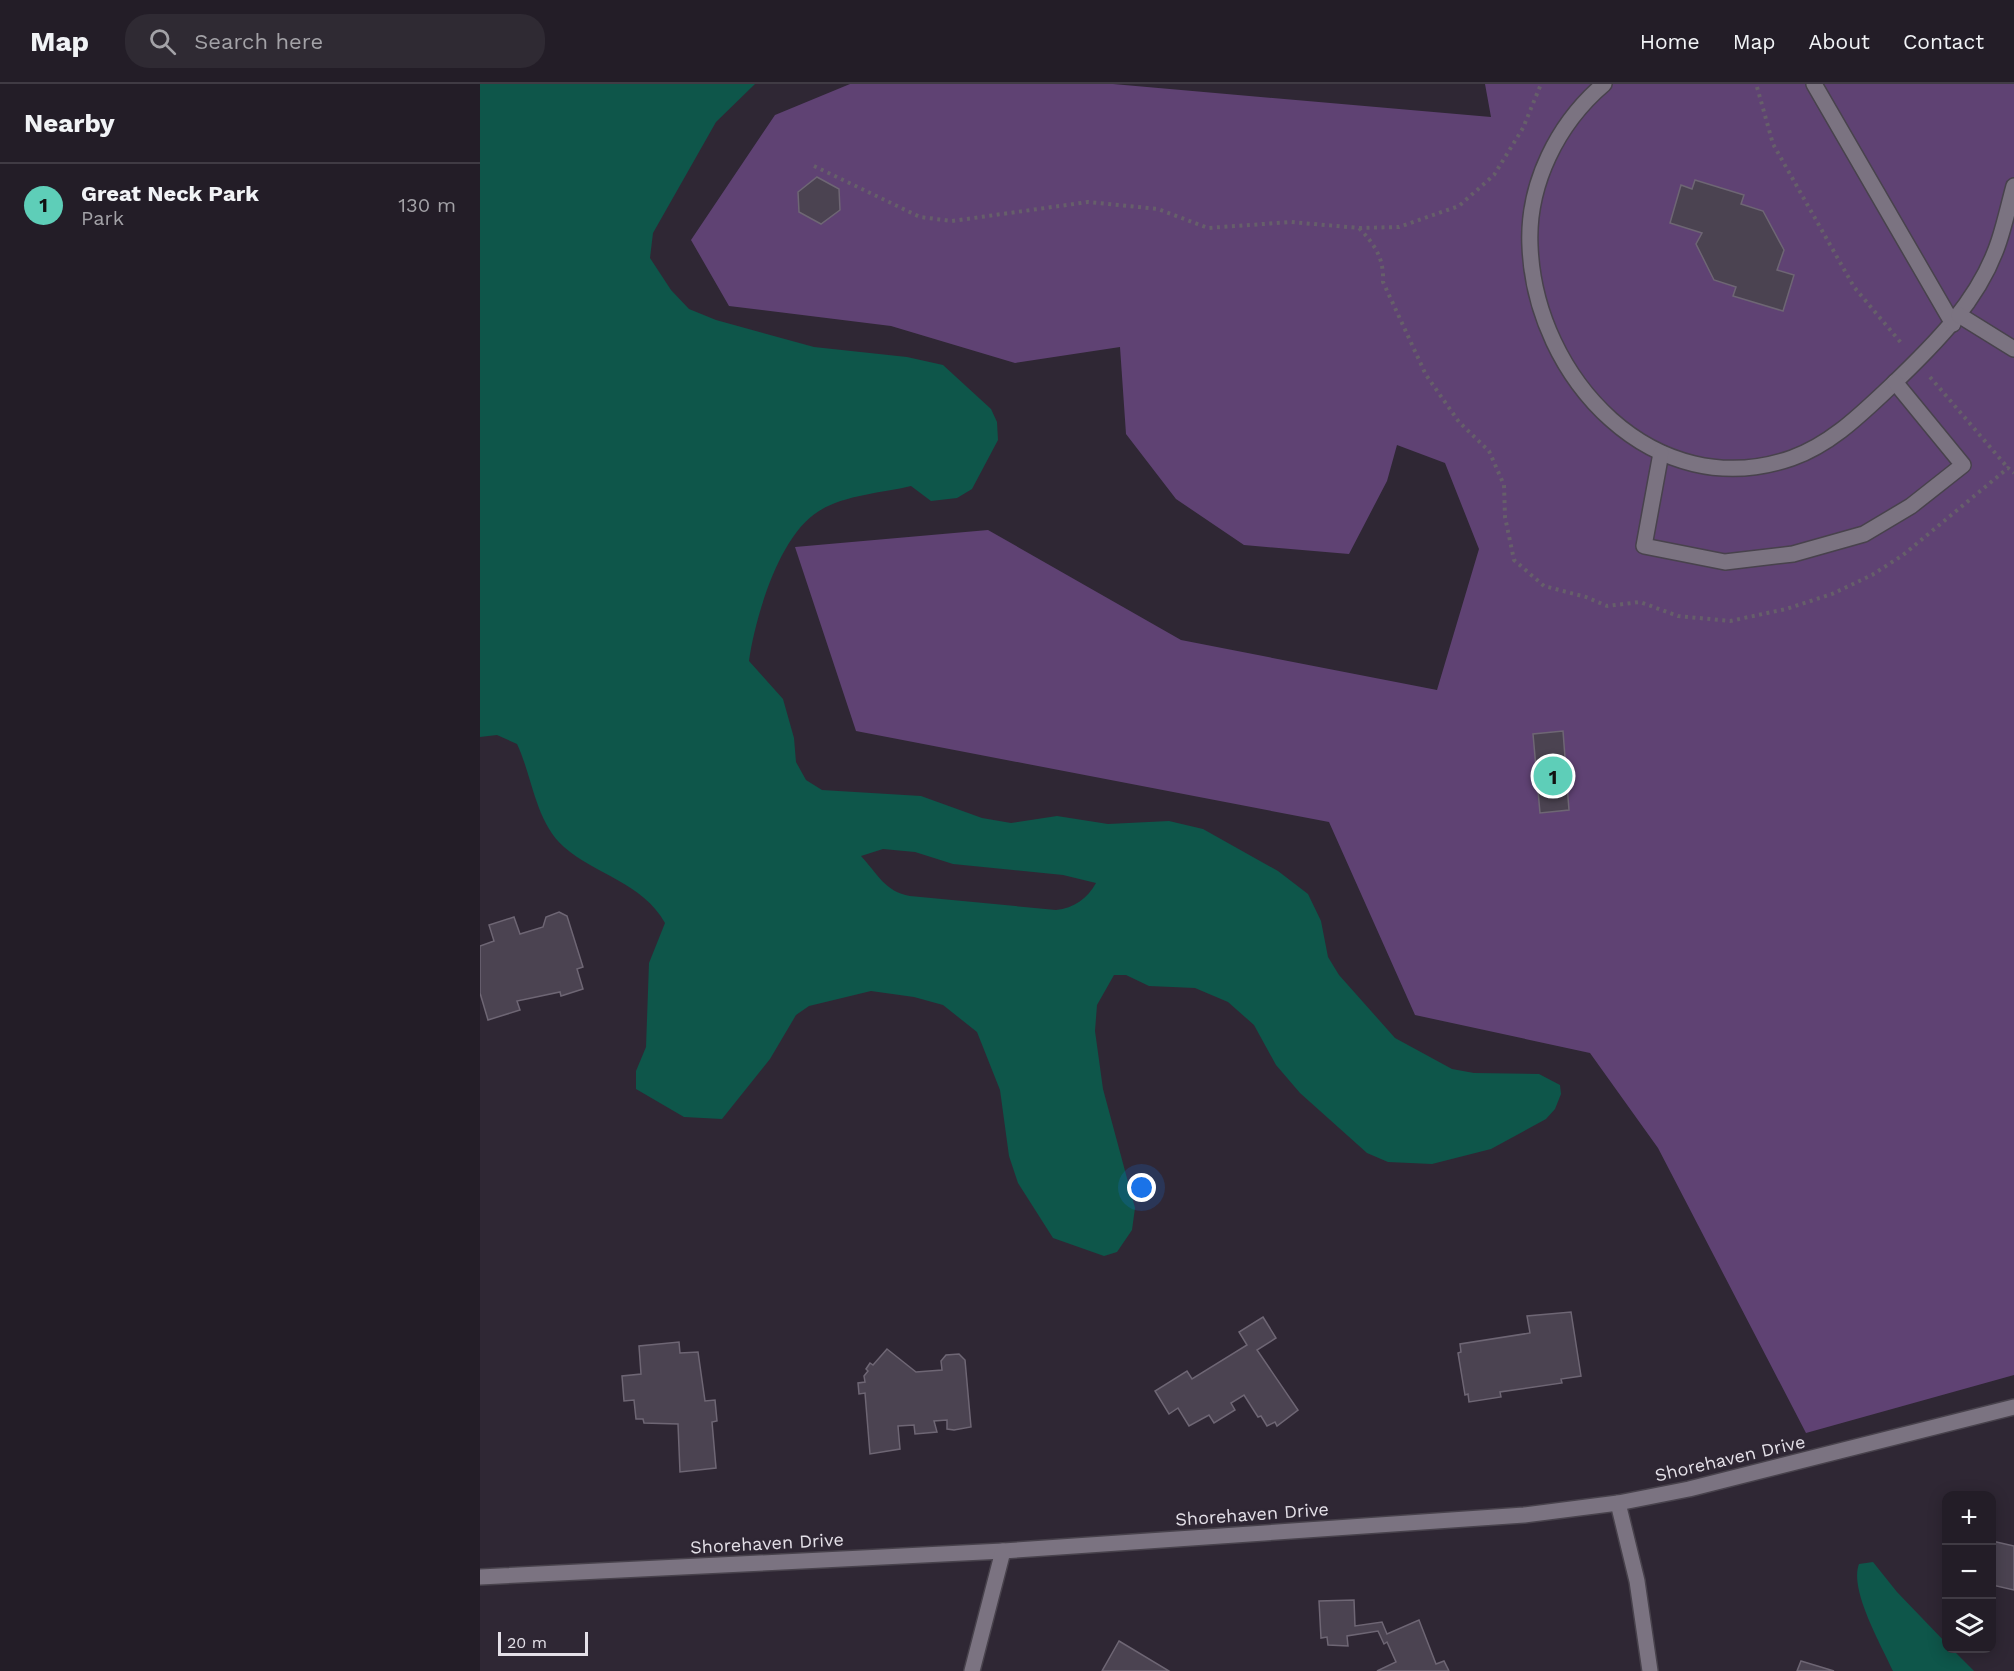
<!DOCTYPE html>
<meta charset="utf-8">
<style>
body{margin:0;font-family:"Work Sans",sans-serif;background:#2f2a33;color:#f1f3f6}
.controls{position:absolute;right:18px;bottom:18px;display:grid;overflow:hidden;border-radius:12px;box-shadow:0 3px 15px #0003}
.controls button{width:54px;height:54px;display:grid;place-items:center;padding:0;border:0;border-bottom:2px solid #403b44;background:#231d27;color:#f1f3f6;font:30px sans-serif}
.scale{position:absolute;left:18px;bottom:15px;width:90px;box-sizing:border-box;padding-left:6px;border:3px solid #e4e0e8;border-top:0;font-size:16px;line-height:21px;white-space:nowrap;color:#e4e0e8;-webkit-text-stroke:4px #2f2734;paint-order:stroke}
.you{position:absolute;left:662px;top:1104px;width:21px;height:21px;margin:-15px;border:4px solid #fff;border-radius:50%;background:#1a73e8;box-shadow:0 0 0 9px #1a73e833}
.badge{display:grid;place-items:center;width:39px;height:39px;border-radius:50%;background:#5eceb8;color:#111;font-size:20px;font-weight:700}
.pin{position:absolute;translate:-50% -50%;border:3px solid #fff;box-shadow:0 2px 6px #0006}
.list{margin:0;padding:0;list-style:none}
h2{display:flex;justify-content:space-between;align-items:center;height:78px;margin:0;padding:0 24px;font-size:26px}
h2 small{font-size:20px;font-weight:400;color:#a3a2a7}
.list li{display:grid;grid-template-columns:39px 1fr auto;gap:18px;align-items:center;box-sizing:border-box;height:84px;padding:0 24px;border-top:2px solid #403b44}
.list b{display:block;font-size:22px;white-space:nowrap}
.list p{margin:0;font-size:20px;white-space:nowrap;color:#a3a2a7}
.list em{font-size:20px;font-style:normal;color:#a3a2a7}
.icon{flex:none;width:33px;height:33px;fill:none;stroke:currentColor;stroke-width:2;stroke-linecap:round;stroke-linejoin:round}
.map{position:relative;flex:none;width:1534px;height:1587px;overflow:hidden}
header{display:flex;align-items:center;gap:36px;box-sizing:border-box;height:84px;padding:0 30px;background:#231d27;border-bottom:2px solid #403b44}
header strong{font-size:28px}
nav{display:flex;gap:33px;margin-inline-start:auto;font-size:21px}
.search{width:420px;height:54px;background:#2f2a33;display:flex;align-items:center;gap:15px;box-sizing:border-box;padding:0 21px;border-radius:24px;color:#a3a2a7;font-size:22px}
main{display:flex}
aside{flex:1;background:#231d27}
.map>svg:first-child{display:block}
.green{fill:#5f4273}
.water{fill:#0e564a;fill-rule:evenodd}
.building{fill:#4b4351;stroke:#6e6674;stroke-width:1.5}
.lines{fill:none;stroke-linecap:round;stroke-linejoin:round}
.lane-casing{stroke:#48424c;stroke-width:18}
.street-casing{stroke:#48424c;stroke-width:18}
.path{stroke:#665f6a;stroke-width:4;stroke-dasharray:3 4.5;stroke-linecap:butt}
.lane{stroke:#7b7381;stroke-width:15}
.street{stroke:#7b7381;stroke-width:15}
.labels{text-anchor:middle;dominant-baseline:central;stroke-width:4.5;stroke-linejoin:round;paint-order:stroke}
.street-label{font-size:18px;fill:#e4e0e8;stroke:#2f2734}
</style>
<header>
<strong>Map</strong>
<div class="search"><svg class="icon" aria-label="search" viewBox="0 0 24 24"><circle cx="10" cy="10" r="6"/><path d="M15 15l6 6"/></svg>Search here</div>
<nav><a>Home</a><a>Map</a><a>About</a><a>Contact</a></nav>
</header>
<main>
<aside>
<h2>Nearby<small></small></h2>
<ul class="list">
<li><span class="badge">1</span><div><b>Great Neck Park</b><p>Park</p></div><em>130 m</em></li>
</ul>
</aside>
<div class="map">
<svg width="1534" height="1587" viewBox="0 0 1534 1587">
<rect width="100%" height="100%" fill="#2f2734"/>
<!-- green -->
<path class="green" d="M 370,0 L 633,0 L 1011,33 L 1005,0 L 1534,0 L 1534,1291 L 1326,1349 L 1178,1064 L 1110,969 L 935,931 L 849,738 L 376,647 L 315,463 L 508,446 L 701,556 L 957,606 L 999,465 L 965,379 L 917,361 L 907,397 L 869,470 L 764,461 L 696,415 L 646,350 L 640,263 L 535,279 L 411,242 L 249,222 L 211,156 L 295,31 Z"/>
<!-- water -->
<g class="water">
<path d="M 0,0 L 275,0 L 236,38 L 173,149 L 170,174 L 191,206 L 209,225 L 236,236 L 334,263 L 427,273 L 463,281 L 511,325 L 517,338 L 518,356 L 492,405 L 477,414 L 451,417 L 431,402 C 402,409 364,411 339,427 C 299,451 275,534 269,577 L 303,615 L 314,654 L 316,678 L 326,696 L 342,706 L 441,712 L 502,734 L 531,739 L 577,732 L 628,740 L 689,737 L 723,745 L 798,787 L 828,810 L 841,837 L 848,873 L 859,891 L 915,954 L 972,985 L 994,989 L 1059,990 L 1080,1001 L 1081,1010 L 1075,1025 L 1066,1035 L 1011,1065 L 952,1080 L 908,1078 L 887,1069 L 820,1009 L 796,981 L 774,941 L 748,918 L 715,904 L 669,902 L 646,891 L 634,891 L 617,921 L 615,947 L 623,1005 L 655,1124 L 652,1146 L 637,1168 L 624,1172 L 573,1154 L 538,1099 L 529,1072 L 520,1006 L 497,948 L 463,921 L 434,913 L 391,907 L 329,922 L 316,931 L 290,975 L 242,1035 L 204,1033 L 156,1005 L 156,987 L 166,963 L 169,879 L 185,839 C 163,799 116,791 84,763 C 55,737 53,694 37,660 L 17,651 L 0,653 ZM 403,765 L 435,768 L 473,780 L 583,791 L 616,799 C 607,815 594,824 576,826 L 430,812 C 405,808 397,789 381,772 Z"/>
<path d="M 1393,1478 L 1417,1508 L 1466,1559 L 1466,1564 L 1472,1565 L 1494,1587 L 1413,1587 C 1402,1562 1369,1506 1379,1480 Z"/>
</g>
<!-- building -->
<g class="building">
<path d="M 337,93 L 359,105 L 360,126 L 341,140 L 319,128 L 318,108 Z"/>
<path d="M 1215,96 L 1264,111 L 1261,120 L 1283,127 L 1304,166 L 1297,186 L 1314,191 L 1303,227 L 1253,212 L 1256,203 L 1234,196 L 1216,160 L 1222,149 L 1190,139 L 1201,101 L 1212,105 Z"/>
<path d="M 1083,647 L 1089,726 L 1060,729 L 1053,650 Z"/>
<path d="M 79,828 L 87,832 L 103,883 L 97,885 L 103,905 L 81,912 L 80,908 L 37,917 L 40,926 L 8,936 L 0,909 L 0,862 L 14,857 L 9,841 L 34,833 L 40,850 L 63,843 L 66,833 Z"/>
<path d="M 1091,1228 L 1101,1292 L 1081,1295 L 1082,1299 L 1020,1308 L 1021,1313 L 989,1318 L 988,1310 L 985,1311 L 978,1269 L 981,1268 L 980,1260 L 1050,1249 L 1047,1232 Z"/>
<path d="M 783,1233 L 796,1254 L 777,1266 L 818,1326 L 797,1342 L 795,1338 L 787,1342 L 781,1332 L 778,1333 L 764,1311 L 751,1319 L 755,1326 L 734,1339 L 729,1331 L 709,1342 L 698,1324 L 689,1330 L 675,1307 L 707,1287 L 712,1295 L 767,1261 L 759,1248 Z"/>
<path d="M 199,1258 L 200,1269 L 218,1268 L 225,1317 L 235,1316 L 237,1337 L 232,1338 L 236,1384 L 200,1388 L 198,1340 L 164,1339 L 163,1335 L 156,1335 L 154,1316 L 144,1317 L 142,1292 L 161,1290 L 159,1262 Z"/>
<path d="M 407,1265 L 436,1288 L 462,1286 L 461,1277 L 466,1271 L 479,1270 L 485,1276 L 491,1343 L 474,1346 L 467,1345 L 467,1336 L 454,1337 L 457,1348 L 435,1350 L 434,1341 L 418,1342 L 420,1365 L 390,1370 L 385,1309 L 379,1310 L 378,1299 L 385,1298 L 384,1292 L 388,1287 L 386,1285 L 390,1279 L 393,1281 Z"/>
<path d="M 1512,1457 L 1534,1462 L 1534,1506 L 1512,1501 Z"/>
<path d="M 874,1516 L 875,1542 L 902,1538 L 907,1550 L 939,1536 L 956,1580 L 964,1577 L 969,1587 L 897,1587 L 916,1578 L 907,1558 L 904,1560 L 898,1547 L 867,1552 L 868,1562 L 848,1561 L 847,1553 L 841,1554 L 839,1517 Z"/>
<path d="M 639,1557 L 689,1587 L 622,1587 Z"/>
<path d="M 1321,1577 L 1354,1587 L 1317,1587 Z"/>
</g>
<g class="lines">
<!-- lane casing -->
<g class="lane-casing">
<g id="lane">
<path d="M 1124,0 C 1078,39 1047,100 1050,162 C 1055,294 1174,422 1312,374 C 1351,360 1380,331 1410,303 C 1454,261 1500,216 1519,157 C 1525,139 1529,120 1534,102"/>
<path d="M 1334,0 L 1473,240"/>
<path d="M 1479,231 L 1534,265"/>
<path d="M 1181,369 L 1164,462 L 1245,478 L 1313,470 L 1384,450 L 1431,422 L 1483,381 L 1415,298"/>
</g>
</g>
<!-- street casing -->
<g class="street-casing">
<g id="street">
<path d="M 1138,1419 L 1157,1497 L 1170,1587"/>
<path d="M 0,1493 L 523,1467 L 1044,1431 L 1138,1419 L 1209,1405 L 1534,1323"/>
<path d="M 492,1587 L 523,1467"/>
</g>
</g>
<!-- path -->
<g class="path">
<path d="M 1277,3 L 1293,60 L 1374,203 L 1422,260"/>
<path d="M 334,82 L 440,133 L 472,137 L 608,118 L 678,125 L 728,144 L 811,138 L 879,144 C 895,161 904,174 903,198 L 946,291 L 979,338 L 1009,367 L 1024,401 L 1025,433 L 1034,476 L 1064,502 L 1106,513 L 1127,522 L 1160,518 L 1198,532 L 1250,537 L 1306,525 L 1352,510 L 1392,491 L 1423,471 L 1528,384 L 1534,389"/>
<path d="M 879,144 L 919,143 L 979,122 L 1014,91 L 1043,44 L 1061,0"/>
<path d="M 1450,293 L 1528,384"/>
</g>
<!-- lane -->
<use href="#lane" class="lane"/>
<!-- street -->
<use href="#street" class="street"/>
</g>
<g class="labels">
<!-- street labels -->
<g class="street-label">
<text transform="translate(1250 1374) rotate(-13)">Shorehaven Drive</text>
<text transform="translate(772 1430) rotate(-4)">Shorehaven Drive</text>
<text transform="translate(287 1459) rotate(-3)">Shorehaven Drive</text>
</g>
</g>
</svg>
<div class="controls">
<button>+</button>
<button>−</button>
<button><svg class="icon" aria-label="layers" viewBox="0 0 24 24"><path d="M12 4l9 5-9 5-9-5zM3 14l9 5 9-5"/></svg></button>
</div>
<div class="scale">20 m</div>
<div class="you"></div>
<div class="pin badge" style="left:1073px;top:692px">1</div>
</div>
</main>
